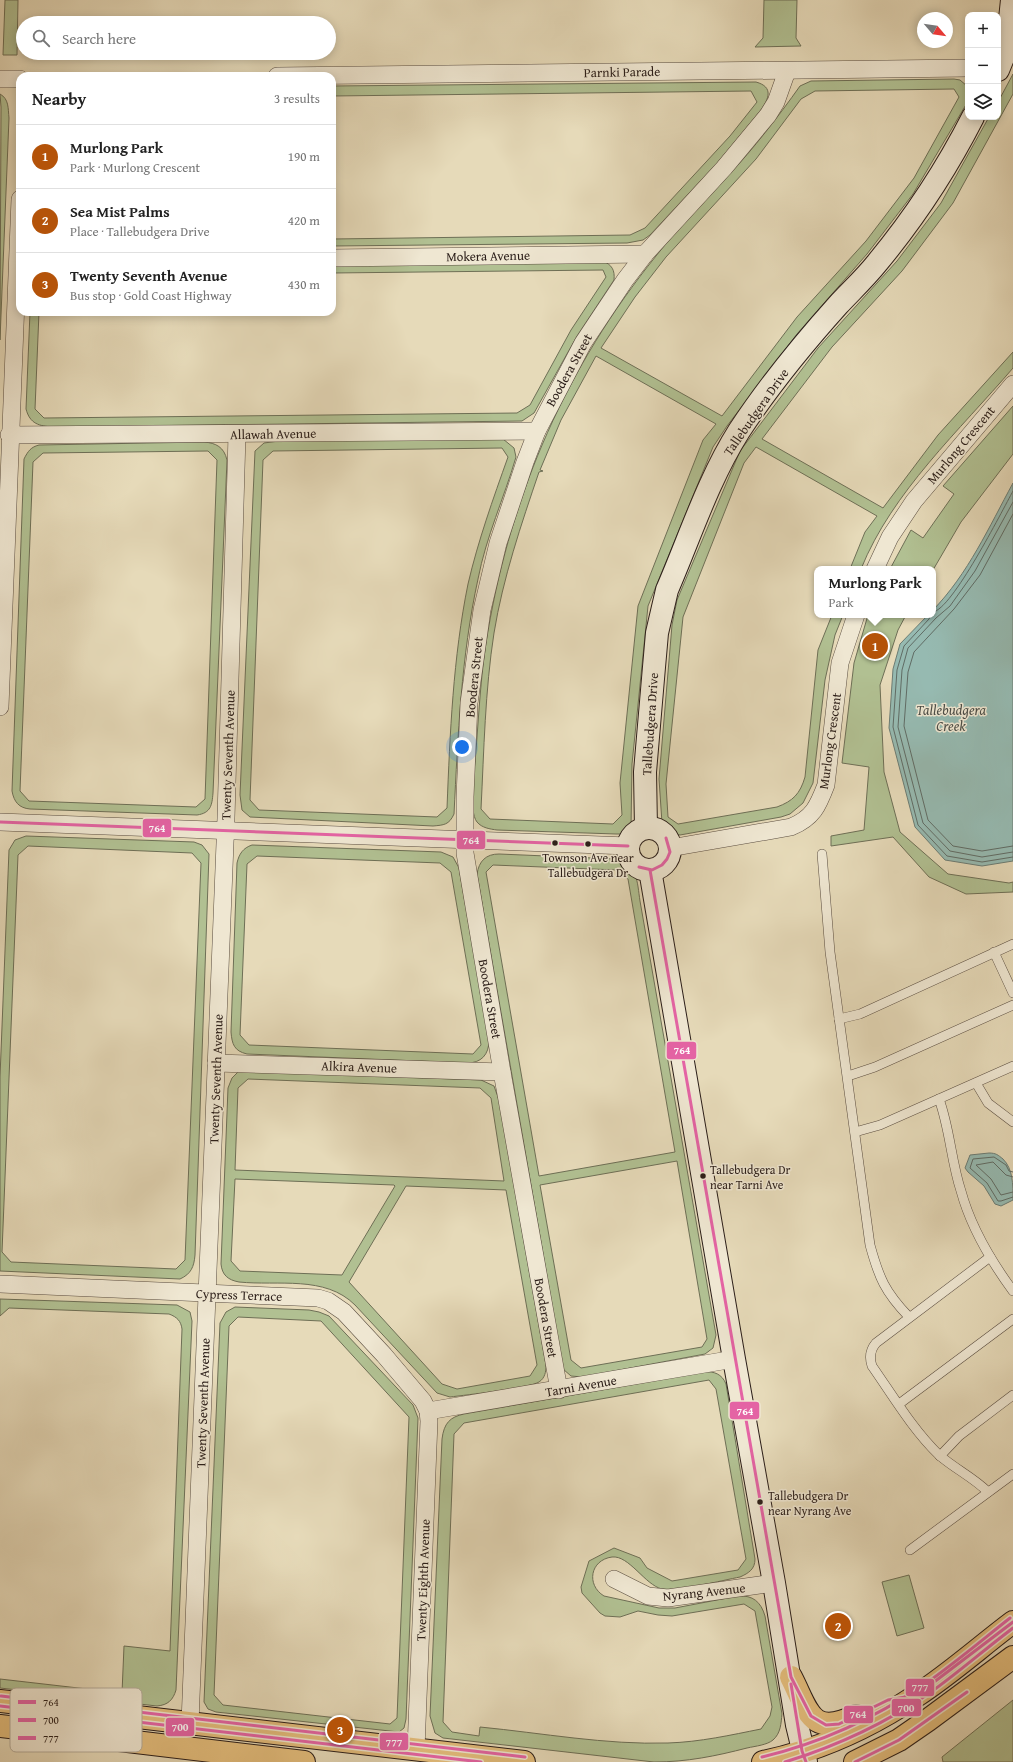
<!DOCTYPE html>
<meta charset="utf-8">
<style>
body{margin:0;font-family:"Gentium Book Plus",serif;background:#f6f6f6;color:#222}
.controls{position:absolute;right:12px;top:12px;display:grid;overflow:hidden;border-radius:8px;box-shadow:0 2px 10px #0003}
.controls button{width:36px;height:36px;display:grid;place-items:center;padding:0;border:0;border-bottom:1px solid #e0e0e0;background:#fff;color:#222;font:20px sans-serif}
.compass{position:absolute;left:917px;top:12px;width:36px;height:36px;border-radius:50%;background:#fff;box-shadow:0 2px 10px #0003;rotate:119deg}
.you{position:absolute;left:462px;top:747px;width:14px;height:14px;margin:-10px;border:3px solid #fff;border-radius:50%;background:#1a73e8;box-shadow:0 0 0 6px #1a73e833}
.badge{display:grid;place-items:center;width:26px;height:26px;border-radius:50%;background:#b45309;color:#fff;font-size:13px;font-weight:700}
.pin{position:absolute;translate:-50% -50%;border:2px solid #fff;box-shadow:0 1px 4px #0006}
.popup{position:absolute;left:814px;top:566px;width:122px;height:52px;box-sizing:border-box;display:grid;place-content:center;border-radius:8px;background:#fff;filter:drop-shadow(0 1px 3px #0005);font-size:13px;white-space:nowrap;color:#767676}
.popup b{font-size:15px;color:#222}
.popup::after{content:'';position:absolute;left:50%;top:100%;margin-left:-8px;border:8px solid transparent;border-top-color:#fff}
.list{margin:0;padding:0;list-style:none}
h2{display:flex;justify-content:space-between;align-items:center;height:52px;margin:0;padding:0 16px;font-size:17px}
h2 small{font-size:13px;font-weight:400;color:#767676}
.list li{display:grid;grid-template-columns:26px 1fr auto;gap:12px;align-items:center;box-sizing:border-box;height:64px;padding:0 16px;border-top:1px solid #e0e0e0}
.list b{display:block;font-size:15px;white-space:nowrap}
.list p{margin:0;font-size:13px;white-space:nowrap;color:#767676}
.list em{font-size:13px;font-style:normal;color:#767676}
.icon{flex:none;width:22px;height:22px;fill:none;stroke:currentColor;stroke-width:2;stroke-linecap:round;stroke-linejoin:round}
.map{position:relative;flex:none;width:1013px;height:1762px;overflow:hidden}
.search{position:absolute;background:#fff;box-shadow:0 2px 10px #0003;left:16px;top:16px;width:320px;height:44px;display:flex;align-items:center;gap:10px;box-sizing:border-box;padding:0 14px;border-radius:22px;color:#767676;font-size:15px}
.panel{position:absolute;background:#fff;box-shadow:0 2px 10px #0003;left:16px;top:72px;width:320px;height:244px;border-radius:12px}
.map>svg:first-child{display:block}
.green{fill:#b1c092;stroke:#6e6f56;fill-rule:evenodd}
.water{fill:#96bab1;stroke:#6b7c74}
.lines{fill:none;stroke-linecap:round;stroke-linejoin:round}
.shore{stroke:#606c65;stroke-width:1}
.lane-casing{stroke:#5a4d41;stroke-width:10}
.street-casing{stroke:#5a4d41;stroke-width:18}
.secondary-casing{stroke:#2b1e19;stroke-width:24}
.highway-casing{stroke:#2b1e19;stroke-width:24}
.lane{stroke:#efe7d2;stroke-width:9}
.street{stroke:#efe7d2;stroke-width:17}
.secondary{stroke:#efe7d2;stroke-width:22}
.highway{stroke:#e3bd7c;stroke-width:22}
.bus-1-casing{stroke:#efe7d2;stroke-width:6}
.bus-2-casing{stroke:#efe7d2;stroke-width:6}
.bus-3-casing{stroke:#efe7d2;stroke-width:6}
.bus-1{stroke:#e463a4;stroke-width:3}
.bus-2{stroke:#e463a4;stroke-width:3}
.bus-3{stroke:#e463a4;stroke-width:3}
.bus-dot{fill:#2b1e19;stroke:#efe7d2;stroke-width:1.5}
.labels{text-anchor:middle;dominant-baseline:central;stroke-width:3;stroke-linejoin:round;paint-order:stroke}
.bus-label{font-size:12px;fill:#2b1e19;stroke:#efe7d2;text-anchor:start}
.street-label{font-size:13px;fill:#2b1e19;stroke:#efe7d2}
.water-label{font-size:14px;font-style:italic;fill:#4b4d47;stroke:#efe7d2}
.key{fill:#efe7d2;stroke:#b4ab9a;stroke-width:1}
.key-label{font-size:11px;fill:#2b1e19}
.line-badge{stroke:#efe7d2;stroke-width:1.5}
.badge-label{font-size:11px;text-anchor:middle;font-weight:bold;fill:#fff}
</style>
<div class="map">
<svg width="1013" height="1762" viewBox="0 0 1013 1762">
<rect width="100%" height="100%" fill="#e6dab9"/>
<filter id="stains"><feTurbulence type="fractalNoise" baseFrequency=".005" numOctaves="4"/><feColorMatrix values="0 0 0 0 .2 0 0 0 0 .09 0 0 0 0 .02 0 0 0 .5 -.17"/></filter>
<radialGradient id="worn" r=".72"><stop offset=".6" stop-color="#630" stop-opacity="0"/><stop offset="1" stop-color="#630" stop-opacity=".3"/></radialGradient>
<!-- green -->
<g class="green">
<path d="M 5,0 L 18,0 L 17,55 L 3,55 Z"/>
<path d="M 764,0 L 797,0 L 796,38 L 801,46 L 755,47 L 763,38 Z"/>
<path d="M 1013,74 L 1013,94 L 953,203 L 902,271 L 832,347 L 762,439 L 883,508 L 938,435 L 1013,352 L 1013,368 C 960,430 892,492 861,569 L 850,569 L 865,532 L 877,516 L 756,447 L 744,463 L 683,617 L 666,784 L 668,817 L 678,824 L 777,807 C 793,801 800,794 805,777 L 818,650 L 832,615 L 843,615 L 835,635 L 825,680 L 813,783 L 803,803 L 790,814 L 781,817 L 680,835 C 672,834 667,830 662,823 L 659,779 L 672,625 L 677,600 L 740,451 L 818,348 L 897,261 L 941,203 L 989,117 L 998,117 L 998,102 Z"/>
<path d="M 954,79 L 960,80 L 967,86 L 967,103 L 913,194 L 867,254 L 797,334 L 727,426 L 713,447 L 648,606 L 632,764 L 631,828 L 622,834 L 616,834 L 497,830 C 490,829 482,828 477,822 C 468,811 475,766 476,751 C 479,711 481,671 488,631 C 512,491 567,366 656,256 C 678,228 704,203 728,176 C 754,148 778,117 800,86 L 811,81 ZM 954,89 L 959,97 L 914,178 L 866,241 L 797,317 L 722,416 L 601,348 L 635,297 L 666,257 L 756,159 L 801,99 L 815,91 ZM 596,356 L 716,424 L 703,440 L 638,606 L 620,783 L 622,815 L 613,824 L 490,819 L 481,809 C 484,750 485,691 494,633 C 503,578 521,525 539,472 L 543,471 L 540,470 L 561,420 Z"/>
<path d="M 756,82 C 774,87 769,99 760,111 L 717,163 L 650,235 L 643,240 L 627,243 L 332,246 L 332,239 L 630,235 L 645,228 L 730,136 L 757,102 L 751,91 L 332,96 L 332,86 Z"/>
<path d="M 0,94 C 9,99 8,108 9,118 L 0,340 L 1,107 Z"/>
<path d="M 603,261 C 612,265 615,270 614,280 L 577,336 L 534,413 L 522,421 L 53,427 C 39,426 30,424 26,409 L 30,312 L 39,312 L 35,409 L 44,418 L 517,413 L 530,405 L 571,330 L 606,277 L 603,270 L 332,273 L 332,264 Z"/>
<path d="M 1013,406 L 1013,454 L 961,522 L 933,570 L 890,569 L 911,530 L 923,538 L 954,494 L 943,486 Z"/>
<path d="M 503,439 L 514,448 L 516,457 C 504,498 486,537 478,579 C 461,657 458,735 454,814 C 449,825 444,825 433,826 L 250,817 L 242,810 L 240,795 L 255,451 L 264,443 L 279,441 ZM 502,448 L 508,457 C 493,499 478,541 468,584 C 453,658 450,733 447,808 L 437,817 L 259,810 L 250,800 L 263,460 L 273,451 Z"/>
<path d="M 204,442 C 216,443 224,447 227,460 L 213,793 C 212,805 211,813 197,815 L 30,809 C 19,808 14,802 12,791 L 24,459 C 28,451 31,447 39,445 ZM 208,451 L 217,460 L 205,799 L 196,807 L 29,801 L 20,791 L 33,462 L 43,453 Z"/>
<path d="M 868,615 L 906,615 L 898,630 L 880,685 L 884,772 L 900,832 L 948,874 L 1009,883 L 1013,882 L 1013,892 L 966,894 L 929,877 L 893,837 L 831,846 L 831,836 L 864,830 L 869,767 L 842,763 L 854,663 Z"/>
<path d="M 26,836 L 194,842 L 202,845 L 209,854 L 195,1255 C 194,1267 191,1274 180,1279 L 0,1271 L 0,1077 L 9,850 L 15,840 ZM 28,846 L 192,853 L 201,863 L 185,1260 L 176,1269 L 11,1262 L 2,1252 L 18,855 Z"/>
<path d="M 252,845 L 441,852 L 453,857 L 459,868 L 489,1040 C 489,1055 481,1063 467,1063 L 247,1054 C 234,1051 232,1044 231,1032 L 237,863 C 239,854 243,848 252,845 ZM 257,856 L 440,863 L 451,872 L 481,1045 L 473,1054 L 249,1045 L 240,1035 L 247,864 Z"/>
<path d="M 499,854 L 616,859 C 638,866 637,881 640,901 L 716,1335 L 713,1348 L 705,1354 L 582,1377 L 571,1376 L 563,1369 L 477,874 C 479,861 486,854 499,854 ZM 493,865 L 617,870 L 628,879 L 675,1152 L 539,1176 L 486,872 ZM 677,1161 L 707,1339 L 702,1347 L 581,1368 L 571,1360 L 540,1185 Z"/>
<path d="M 239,1071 L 481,1080 L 494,1086 L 499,1100 L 546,1365 C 546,1372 545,1378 539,1382 C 529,1388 466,1395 450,1397 L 437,1393 L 355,1305 C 325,1275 278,1286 239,1282 C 228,1280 222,1275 221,1264 L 228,1088 L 232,1078 ZM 248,1079 L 480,1088 L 491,1098 L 504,1181 L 235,1170 L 238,1088 ZM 235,1179 L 394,1185 L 395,1186 L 342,1275 L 240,1271 L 231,1261 ZM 406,1186 L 506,1190 L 537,1365 L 530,1376 L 457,1389 L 442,1384 L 349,1282 Z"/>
<path d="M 0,1299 L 177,1305 L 190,1312 L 192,1321 L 176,1690 C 173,1700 168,1705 157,1706 L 0,1688 L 0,1679 L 122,1693 L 124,1646 L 170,1651 L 182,1329 C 181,1321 177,1317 169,1314 L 9,1308 L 0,1316 Z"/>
<path d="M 235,1307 L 309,1310 L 319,1312 L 329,1316 L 413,1405 L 418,1418 L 406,1719 L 404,1728 L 399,1732 L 216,1712 L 208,1709 L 204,1702 L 220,1323 L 226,1312 ZM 238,1317 L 321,1321 L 409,1417 L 397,1718 L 390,1724 L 223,1705 L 214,1695 L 229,1326 Z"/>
<path d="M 704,1372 C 714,1371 722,1374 726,1384 L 755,1559 C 755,1569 749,1573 740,1577 C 724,1580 676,1592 662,1589 C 645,1585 629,1555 612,1557 C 590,1560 586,1585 604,1596 L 659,1608 L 675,1608 L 738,1596 C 753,1595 761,1602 765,1616 L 782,1714 C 781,1723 781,1733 773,1740 C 767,1745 756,1746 747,1748 C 716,1756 687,1762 654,1762 L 443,1738 L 435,1733 L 430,1716 L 442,1439 C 444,1423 450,1417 464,1414 ZM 709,1380 L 716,1389 L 746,1559 L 738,1570 L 672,1581 L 647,1568 L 640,1558 L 614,1548 L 589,1561 L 581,1587 L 582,1593 L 600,1613 L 605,1616 L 620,1617 L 638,1611 L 658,1615 L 672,1616 L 744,1604 L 755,1611 L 772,1707 L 770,1716 L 761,1729 C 731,1735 700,1742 668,1743 C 606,1745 542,1733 480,1727 L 479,1736 L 452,1732 L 443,1722 L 454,1434 L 464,1423 Z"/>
<path d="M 909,1575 L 924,1628 L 897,1636 L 882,1582 Z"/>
<path d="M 1013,1700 L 1013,1762 L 943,1762 L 942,1757 Z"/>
</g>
<!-- water -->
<g class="water">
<path d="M 1013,483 L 1013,861 L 982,866 L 945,860 L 915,827 L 889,728 L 893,669 L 900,644 L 928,615 L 933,615 L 933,610 C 968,574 989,527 1013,483 Z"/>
<path d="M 989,1153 C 996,1153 998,1155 1003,1159 C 1013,1169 1013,1184 1013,1200 L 1001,1206 L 995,1204 L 984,1186 L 968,1172 L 965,1168 L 970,1155 Z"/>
</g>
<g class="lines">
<!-- shore -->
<g class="shore">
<path d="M 1013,502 L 975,571 L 950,606 L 936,618 L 908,648 L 902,670 L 898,727 L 923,823 L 950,851 L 982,857 L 1013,852"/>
<path d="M 1013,514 L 980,575 L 954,609 L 914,652 L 908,672 L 904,726 L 928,820 L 953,846 L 982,851 L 1013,846"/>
<path d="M 933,612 C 952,610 1002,511 1013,491"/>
<path d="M 931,615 L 929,619 L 904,646 L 897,670 L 893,727 L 918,825 L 947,856 L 982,862 L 1013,857"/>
<path d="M 1013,1172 L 1009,1171 L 1006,1165 L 994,1157 L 973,1159 L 970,1168 L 987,1183 L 998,1201 L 1001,1201 L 1013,1197"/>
<path d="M 1013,1177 L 1006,1175 L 993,1162 L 976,1165 L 991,1179 L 1001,1195 L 1013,1192"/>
</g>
<!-- lane casing -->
<g class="lane-casing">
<g id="lane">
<path d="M 822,854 L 830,952 L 870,1245 C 879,1278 885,1292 909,1317"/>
<path d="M 994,952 L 1013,993"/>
<path d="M 839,1019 L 860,1014 L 1013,944"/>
<path d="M 848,1076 L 875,1067 L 1013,1005"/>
<path d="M 976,1083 L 988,1103 L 1013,1122"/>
<path d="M 939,1099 C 950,1129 951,1161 961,1191 C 971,1228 991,1261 1013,1291"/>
<path d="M 855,1132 L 880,1125 L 1013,1066"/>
<path d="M 899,1404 L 1013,1319"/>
<path d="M 940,1456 L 959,1436 L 1013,1395"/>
<path d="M 988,1492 C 973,1477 955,1469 939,1455 C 913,1430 893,1396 872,1366 C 869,1357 870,1350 876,1343 L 990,1257"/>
<path d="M 910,1550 L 1013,1474"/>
</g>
</g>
<!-- street casing -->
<g class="street-casing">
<g id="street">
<path d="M 277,76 L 968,68"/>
<path d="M 0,79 L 20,79"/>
<path d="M 332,258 L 645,254"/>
<path d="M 9,435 L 537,431"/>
<path d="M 875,569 L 890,537 L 914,501 L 1013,384"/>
<path d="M 0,707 L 20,199"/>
<path d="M 0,822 L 628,846"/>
<path d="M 670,848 L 791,827 C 813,818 818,806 826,785 L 840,663 L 856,615"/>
<path d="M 216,1063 L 502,1072"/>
<path d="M 0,1284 L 318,1298 L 328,1301 L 344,1312 L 384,1355 L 423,1401 L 428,1411 L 429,1421 L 416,1749"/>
<path d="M 559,1390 L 502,1072 L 465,853 L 465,797 L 469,703 L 482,610 L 498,543 L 525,462 L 537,431 L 583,343 L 625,280 L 645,254 L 724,168 L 768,115 L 776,102 L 787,71"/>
<path d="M 428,1411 L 734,1359"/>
<path d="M 614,1579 L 648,1596 L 668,1598 L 774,1583"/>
<path d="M 190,1723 L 226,818 L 237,435"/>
</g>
</g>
<!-- secondary casing -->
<g class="secondary-casing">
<g id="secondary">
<path d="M 998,70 L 1007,48 L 1012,0"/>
<path d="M 646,828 L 645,772 L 654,667 L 657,633 L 667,590 C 690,537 708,480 739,431 C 768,387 803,344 838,305 C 851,291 865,278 877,263 C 915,217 946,170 973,117"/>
<circle cx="649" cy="849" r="21"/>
<path d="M 650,870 L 734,1359 L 774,1583 L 797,1725 L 806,1762"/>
</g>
</g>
<!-- highway casing -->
<g class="highway-casing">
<g id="highway">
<path d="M 791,1677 C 809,1712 810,1737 856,1716"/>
<path d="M 0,1701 L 524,1762"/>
<path d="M 0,1726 L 304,1762"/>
<path d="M 763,1762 C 817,1751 871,1726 916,1696 C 950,1674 981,1646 1013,1622"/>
<path d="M 855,1762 L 899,1740 L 928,1720 L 1013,1657"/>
</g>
</g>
<!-- lane -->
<use href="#lane" class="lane"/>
<!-- street -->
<use href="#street" class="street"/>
<!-- secondary -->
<use href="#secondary" class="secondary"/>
<!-- highway -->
<use href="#highway" class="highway"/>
<!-- bus-1 casing -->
<g class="bus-1-casing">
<g id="bus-1">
<path d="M 0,822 L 628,846"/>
<path d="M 639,867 L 652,870 L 662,865 L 667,859 L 670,852 L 666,838"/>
<path d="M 650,870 L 791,1677 L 811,1716 L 826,1725 L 839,1724 L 888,1700 L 917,1695 L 1013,1622"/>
<path d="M 791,1684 L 802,1751 L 806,1762"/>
<path d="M 855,1762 L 899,1740 L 967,1692"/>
</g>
</g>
<!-- bus-2 casing -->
<g class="bus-2-casing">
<g id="bus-2">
<path d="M 0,1706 L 481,1762"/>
<path d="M 785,1762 C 837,1746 886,1723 931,1692 C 959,1672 985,1649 1013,1628"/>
</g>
</g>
<!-- bus-3 casing -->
<g class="bus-3-casing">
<g id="bus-3">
<path d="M 1,1696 L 525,1757"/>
<path d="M 762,1757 C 821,1743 875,1718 925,1684 C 955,1663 982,1640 1010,1618"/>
</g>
</g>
<!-- bus-1 -->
<use href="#bus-1" class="bus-1"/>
<!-- bus-2 -->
<use href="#bus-2" class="bus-2"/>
<!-- bus-3 -->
<use href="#bus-3" class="bus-3"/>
</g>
<!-- markers -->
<g class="bus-dot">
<circle cx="555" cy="843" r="3.5"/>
<circle cx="588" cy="844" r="3.5"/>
<circle cx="703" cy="1176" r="3.5"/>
<circle cx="760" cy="1502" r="3.5"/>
</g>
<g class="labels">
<!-- bus labels -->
<g class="bus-label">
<text x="588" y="857" text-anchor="middle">Townson Ave near<tspan x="588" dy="15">Tallebudgera Dr</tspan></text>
<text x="710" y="1169">Tallebudgera Dr<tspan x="710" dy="15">near Tarni Ave</tspan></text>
<text x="768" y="1495">Tallebudgera Dr<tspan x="768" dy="15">near Nyrang Ave</tspan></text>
</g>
<!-- street labels -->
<g class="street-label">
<text transform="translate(622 72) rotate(-1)">Parnki Parade</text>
<text transform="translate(488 256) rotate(-1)">Mokera Avenue</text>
<text transform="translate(569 370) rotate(-61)">Boodera Street</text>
<text transform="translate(756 412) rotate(-55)">Tallebudgera Drive</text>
<text transform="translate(273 434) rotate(-1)">Allawah Avenue</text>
<text transform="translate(961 445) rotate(-50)">Murlong Crescent</text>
<text transform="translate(474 677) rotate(-84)">Boodera Street</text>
<text transform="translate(650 724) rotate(-86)">Tallebudgera Drive</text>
<text transform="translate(830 741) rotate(-82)">Murlong Crescent</text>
<text transform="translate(228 755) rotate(-88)">Twenty Seventh Avenue</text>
<text transform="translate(490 999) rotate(80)">Boodera Street</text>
<text transform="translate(359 1067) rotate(2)">Alkira Avenue</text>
<text transform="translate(216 1079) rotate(-88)">Twenty Seventh Avenue</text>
<text transform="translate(239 1295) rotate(2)">Cypress Terrace</text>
<text transform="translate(546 1318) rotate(80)">Boodera Street</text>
<text transform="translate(581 1386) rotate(-10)">Tarni Avenue</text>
<text transform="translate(203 1403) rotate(-88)">Twenty Seventh Avenue</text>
<text transform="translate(423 1580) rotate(-88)">Twenty Eighth Avenue</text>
<text transform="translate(704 1592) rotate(-6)">Nyrang Avenue</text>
</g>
<!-- water labels -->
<g class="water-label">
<text x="951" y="710">Tallebudgera<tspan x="951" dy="16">Creek</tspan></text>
</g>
</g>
<!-- legend -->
<rect x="10" y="1688" width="132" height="64" rx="6" class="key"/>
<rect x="18" y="1700" width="18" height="4" fill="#e463a4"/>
<rect x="18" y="1718" width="18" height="4" fill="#e463a4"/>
<rect x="18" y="1736" width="18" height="4" fill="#e463a4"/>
<g class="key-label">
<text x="43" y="1706">764</text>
<text x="43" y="1724">700</text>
<text x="43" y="1742">777</text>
</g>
<g class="line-badge">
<rect x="142" y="818" width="30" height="20" rx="4" fill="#e463a4"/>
<rect x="456" y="830" width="30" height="20" rx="4" fill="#e463a4"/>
<rect x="666" y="1041" width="31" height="19" rx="4" fill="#e463a4"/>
<rect x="729" y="1401" width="31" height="19" rx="4" fill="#e463a4"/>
<rect x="905" y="1678" width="30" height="19" rx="4" fill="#e463a4"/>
<rect x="891" y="1698" width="31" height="19" rx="4" fill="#e463a4"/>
<rect x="843" y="1705" width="31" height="19" rx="4" fill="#e463a4"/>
<rect x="165" y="1717" width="30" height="20" rx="4" fill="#e463a4"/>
<rect x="379" y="1732" width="30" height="19" rx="4" fill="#e463a4"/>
</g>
<g class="badge-label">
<text x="157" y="832">764</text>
<text x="471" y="844">764</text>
<text x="682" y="1054">764</text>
<text x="745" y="1415">764</text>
<text x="920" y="1691">777</text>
<text x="906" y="1712">700</text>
<text x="858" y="1718">764</text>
<text x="180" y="1731">700</text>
<text x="394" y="1746">777</text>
</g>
<rect width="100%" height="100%" filter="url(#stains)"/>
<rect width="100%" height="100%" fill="url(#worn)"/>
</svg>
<div class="controls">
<button>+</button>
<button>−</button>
<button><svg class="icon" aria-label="layers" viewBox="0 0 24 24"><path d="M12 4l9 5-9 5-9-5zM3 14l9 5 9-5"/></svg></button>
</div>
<svg class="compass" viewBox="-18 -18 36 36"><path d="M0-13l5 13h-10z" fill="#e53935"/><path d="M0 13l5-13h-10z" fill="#767676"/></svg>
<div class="you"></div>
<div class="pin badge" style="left:875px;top:646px">1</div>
<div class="popup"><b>Murlong Park</b>Park</div>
<div class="pin badge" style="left:838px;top:1626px">2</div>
<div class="pin badge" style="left:340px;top:1730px">3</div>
<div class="search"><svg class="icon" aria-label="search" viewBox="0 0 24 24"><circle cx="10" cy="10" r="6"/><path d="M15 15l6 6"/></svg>Search here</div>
<section class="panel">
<h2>Nearby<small>3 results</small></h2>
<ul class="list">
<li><span class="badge">1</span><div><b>Murlong Park</b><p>Park · Murlong Crescent</p></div><em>190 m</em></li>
<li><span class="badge">2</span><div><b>Sea Mist Palms</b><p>Place · Tallebudgera Drive</p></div><em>420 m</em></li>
<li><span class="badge">3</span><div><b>Twenty Seventh Avenue</b><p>Bus stop · Gold Coast Highway</p></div><em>430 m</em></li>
</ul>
</section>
</div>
